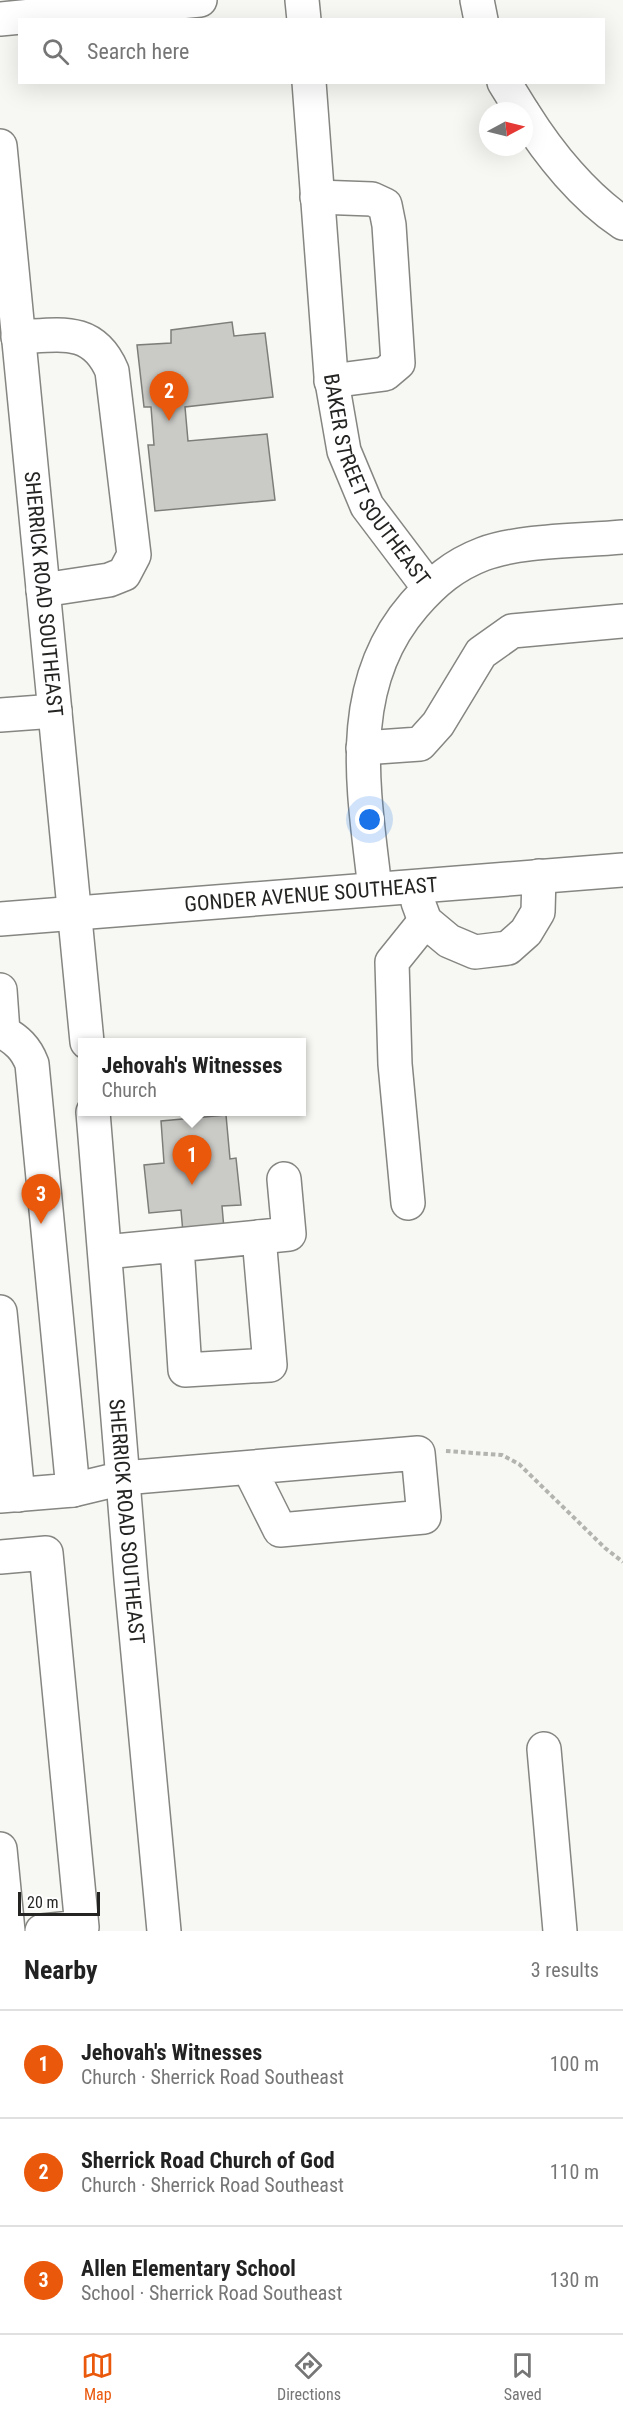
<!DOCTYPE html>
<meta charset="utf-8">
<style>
body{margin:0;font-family:"Roboto Condensed",sans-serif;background:#f2f2f2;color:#222}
.compass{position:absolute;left:479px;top:102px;width:54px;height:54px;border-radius:50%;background:#fff;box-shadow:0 6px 24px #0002;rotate:83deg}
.scale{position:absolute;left:18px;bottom:15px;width:82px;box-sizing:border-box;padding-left:6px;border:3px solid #242423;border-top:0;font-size:16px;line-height:21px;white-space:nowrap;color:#242423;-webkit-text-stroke:4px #fff;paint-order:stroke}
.you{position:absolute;left:370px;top:820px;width:21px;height:21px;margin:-15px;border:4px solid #fff;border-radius:50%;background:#1a73e8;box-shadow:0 0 0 9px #1a73e833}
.badge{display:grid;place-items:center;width:39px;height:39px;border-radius:50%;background:#ea580c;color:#fff;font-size:20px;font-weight:700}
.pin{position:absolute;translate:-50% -50px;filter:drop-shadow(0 2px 3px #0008)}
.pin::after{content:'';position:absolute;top:32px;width:21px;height:18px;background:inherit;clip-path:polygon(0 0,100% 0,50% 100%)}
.popup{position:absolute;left:78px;top:1038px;width:228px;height:78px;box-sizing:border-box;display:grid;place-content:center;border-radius:0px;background:#fff;filter:drop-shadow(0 2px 4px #0005);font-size:20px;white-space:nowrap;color:#767676}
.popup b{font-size:22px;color:#222}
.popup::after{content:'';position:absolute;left:50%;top:100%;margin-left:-12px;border:12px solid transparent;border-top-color:#fff}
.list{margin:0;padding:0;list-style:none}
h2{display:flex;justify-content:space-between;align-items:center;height:78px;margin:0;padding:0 24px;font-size:26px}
h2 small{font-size:20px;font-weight:400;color:#767676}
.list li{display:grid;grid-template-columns:39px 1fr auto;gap:18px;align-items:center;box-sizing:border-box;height:108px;padding:0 24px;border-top:2px solid #e0e0e0}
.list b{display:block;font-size:22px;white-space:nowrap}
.list p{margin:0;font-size:20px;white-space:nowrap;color:#767676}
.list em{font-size:20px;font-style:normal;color:#767676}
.icon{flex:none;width:33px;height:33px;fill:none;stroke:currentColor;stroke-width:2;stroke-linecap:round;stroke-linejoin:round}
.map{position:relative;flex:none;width:623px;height:1931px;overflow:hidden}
.search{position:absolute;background:#fff;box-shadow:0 6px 24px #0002;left:18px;right:18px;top:18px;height:66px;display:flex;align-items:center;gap:15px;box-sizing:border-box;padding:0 21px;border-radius:0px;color:#767676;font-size:22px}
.sheet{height:402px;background:#fff}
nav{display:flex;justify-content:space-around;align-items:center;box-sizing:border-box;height:84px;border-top:2px solid #e0e0e0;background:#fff;font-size:16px;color:#767676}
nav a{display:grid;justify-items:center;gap:3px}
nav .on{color:#ea580c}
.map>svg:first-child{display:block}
.building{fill:#cacbc7;stroke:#7d7e7a;stroke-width:1.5}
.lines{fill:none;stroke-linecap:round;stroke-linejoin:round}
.minor-casing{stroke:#858682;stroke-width:36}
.path{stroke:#b3b3b0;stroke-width:4;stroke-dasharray:4.5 3;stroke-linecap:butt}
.minor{stroke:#fff;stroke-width:33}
.labels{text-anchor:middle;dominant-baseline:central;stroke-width:4.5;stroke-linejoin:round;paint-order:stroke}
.street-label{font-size:21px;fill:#242423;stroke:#fff}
</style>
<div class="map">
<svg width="623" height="1931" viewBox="0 0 623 1931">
<rect width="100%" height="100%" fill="#f7f8f3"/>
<!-- building -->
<g class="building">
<path d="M 232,322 L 234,336 L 265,333 L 273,397 L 185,407 L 188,441 L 267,434 L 275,500 L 155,511 L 148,445 L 154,445 L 151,407 L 144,407 L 137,345 L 171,343 L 171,330 Z"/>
<path d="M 226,1115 L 230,1159 L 236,1158 L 241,1205 L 222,1206 L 224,1229 L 183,1233 L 181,1210 L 149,1213 L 144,1165 L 164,1163 L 161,1121 Z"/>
</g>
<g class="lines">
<!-- minor casing -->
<g class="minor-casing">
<g id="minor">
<path d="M 302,0 L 304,20"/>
<path d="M 477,0 L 481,20"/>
<path d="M 0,19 L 200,0"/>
<path id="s1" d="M 309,82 L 331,376 L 344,451 L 367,506 L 429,588"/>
<path d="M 504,82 L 522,111"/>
<path d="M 524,114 C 549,154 584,197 623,223"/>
<path id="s2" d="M 0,146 L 87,1042"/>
<path d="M 317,197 L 372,199 L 385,205 L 389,225 L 398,363 L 385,374 L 331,381"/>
<path d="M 18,337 C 59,335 93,326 112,371 L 134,555 L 124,574 L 109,580 L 43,590"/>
<path d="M 0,715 L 55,711"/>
<path d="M 363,748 L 420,744 L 438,724 L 481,653 L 512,631 L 623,621"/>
<path d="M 375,889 C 364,791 343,687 414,605 C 434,582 454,565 483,554 C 520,540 582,541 623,537"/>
<path d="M 418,902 L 425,921 L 449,941 L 475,952 L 508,948 L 526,932 L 538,912 L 539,876"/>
<path id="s3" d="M 0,919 L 623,870"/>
<path d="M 0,990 L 3,1032 C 17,1040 26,1048 32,1064 L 73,1490 L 0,1496"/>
<path id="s4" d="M 93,1112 L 131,1579 L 164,1931"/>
<path d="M 408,1203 L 395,1064 L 392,962 L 425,921"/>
<path d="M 259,1237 L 289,1234 L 284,1179"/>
<path d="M 105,1252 L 259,1237 L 270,1365 L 185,1370 L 177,1246"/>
<path d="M 0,1312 L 18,1495"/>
<path d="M 73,1490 L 123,1478 L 418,1453 L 424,1517 L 280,1530 L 249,1468"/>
<path d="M 0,1557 L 46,1553 L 82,1927 L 42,1931"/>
<path d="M 544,1749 L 560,1931"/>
<path d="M 0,1849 L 8,1931"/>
</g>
</g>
<!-- path -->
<path class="path" d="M 446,1451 L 502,1455 L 519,1464 L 605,1548 L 623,1562"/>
<!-- minor -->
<use href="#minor" class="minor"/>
</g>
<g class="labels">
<!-- street labels -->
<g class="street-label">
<text stroke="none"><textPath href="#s1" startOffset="410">BAKER STREET SOUTHEAST</textPath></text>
<text stroke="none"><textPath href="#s2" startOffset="450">SHERRICK ROAD SOUTHEAST</textPath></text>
<text stroke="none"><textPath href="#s3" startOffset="312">GONDER AVENUE SOUTHEAST</textPath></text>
<text stroke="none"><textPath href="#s4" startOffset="411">SHERRICK ROAD SOUTHEAST</textPath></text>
</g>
</g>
</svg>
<svg class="compass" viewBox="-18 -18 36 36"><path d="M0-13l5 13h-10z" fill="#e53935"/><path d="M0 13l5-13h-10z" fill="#767676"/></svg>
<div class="scale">20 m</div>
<div class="you"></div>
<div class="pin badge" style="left:192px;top:1185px">1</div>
<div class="popup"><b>Jehovah's Witnesses</b>Church</div>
<div class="pin badge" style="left:169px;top:421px">2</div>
<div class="pin badge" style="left:41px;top:1224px">3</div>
<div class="search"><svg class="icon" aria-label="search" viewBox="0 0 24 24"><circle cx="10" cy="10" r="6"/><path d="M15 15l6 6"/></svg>Search here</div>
</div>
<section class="sheet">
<h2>Nearby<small>3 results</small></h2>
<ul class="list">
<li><span class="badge">1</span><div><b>Jehovah's Witnesses</b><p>Church · Sherrick Road Southeast</p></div><em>100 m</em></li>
<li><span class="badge">2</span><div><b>Sherrick Road Church of God</b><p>Church · Sherrick Road Southeast</p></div><em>110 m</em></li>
<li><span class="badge">3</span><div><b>Allen Elementary School</b><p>School · Sherrick Road Southeast</p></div><em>130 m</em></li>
</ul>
</section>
<nav>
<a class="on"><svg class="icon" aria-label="map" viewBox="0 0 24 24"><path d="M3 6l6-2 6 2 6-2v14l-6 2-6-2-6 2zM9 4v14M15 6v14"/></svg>Map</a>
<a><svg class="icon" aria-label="directions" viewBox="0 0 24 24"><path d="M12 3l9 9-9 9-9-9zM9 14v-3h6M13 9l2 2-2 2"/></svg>Directions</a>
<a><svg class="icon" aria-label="saved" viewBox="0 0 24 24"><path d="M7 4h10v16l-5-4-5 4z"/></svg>Saved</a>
</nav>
